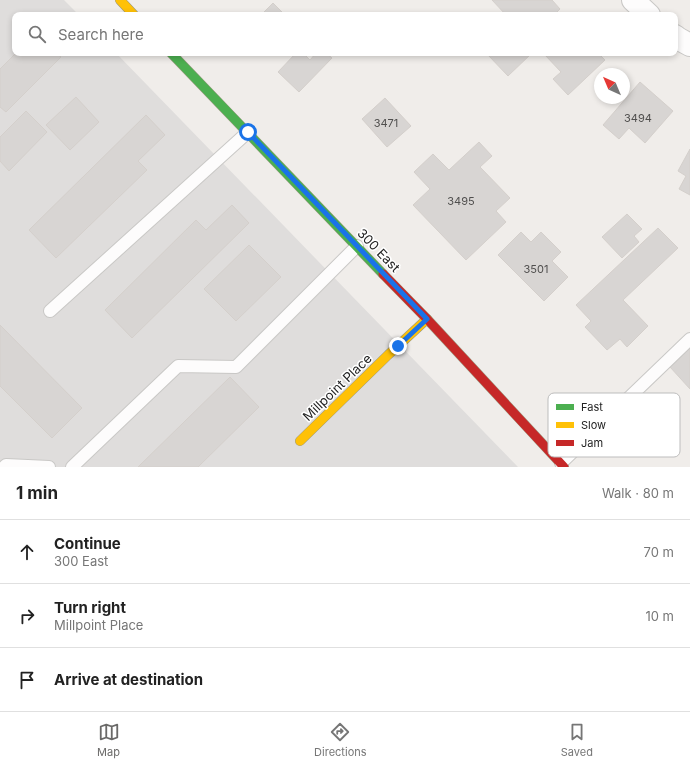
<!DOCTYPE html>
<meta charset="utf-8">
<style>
body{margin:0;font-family:Inter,sans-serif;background:#f2f2f2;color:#222}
.compass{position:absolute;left:594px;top:68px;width:36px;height:36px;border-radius:50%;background:#fff;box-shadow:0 2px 6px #0003;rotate:316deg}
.stop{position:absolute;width:12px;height:12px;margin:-9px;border:3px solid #1a73e8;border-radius:50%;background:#fff}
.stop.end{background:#1a73e8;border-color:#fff;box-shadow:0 1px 4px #0008}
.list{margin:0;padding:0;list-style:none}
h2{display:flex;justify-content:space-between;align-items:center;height:52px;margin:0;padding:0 16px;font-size:17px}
h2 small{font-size:13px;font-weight:400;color:#767676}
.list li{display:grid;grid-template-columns:26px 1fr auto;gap:12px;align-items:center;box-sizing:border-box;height:64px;padding:0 16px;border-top:1px solid #e0e0e0}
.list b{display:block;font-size:15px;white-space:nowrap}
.list p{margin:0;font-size:13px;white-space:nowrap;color:#767676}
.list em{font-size:13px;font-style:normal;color:#767676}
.icon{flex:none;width:22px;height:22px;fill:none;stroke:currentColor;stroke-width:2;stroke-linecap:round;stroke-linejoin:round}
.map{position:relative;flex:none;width:690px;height:467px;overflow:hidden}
.search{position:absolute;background:#fff;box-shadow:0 2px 6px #0003;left:12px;right:12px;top:12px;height:44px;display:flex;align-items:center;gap:10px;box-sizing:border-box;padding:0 14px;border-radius:8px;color:#767676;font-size:15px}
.sheet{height:244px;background:#fff}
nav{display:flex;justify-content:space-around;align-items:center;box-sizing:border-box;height:56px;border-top:1px solid #e0e0e0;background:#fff;font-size:11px;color:#767676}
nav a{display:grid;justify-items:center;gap:2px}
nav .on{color:#6a6968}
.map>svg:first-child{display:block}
.residential{fill:#dfdddc}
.building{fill:#d8d5d3;stroke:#d4cfcb}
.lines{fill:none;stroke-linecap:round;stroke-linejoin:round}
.lane-casing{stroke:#c9c8c6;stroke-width:14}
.street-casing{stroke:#c9c8c6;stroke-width:24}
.fast-casing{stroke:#9b9a80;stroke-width:10}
.slow-casing{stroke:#9b9a80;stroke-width:10}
.jam-casing{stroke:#9b9a80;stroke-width:10}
.lane{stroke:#fdfcfc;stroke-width:12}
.street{stroke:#fdfcfc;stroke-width:22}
.fast{stroke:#4caf50;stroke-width:9}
.slow{stroke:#ffc107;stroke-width:9}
.jam{stroke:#c62828;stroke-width:9}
.route{stroke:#1a73e8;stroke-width:5}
.labels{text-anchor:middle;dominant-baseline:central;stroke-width:3;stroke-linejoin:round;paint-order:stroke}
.number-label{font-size:11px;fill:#504f4e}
.street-label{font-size:13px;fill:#222;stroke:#fff}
.key{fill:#fff;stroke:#bdbdbd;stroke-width:1}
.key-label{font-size:11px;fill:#222}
</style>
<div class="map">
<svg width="690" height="467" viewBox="0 0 690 467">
<rect width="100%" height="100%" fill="#f0edea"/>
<!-- residential -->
<path class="residential" d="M 0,0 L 64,0 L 79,15 L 15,15 L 15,53 L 116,53 L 518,467 L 0,467 Z"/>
<!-- building -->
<g class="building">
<path d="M 492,0 L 552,0 L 560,9 L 554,15 L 506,15 Z"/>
<path d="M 273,3 L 285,15 L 261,15 Z"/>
<path d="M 16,53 L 56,53 L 61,57 L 6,112 L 0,107 L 0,69 Z"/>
<path d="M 296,53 L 303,53 L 310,60 L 316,53 L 326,53 L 332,58 L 299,92 L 278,72 Z"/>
<path d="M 490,53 L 530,53 L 531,54 L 508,76 L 488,55 Z"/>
<path d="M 547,53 L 598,53 L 605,60 L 568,95 L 553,79 L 561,72 L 545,55 Z"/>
<path d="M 640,82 L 673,111 L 645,143 L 629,128 L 619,139 L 603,125 Z"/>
<path d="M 76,97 L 99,122 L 70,150 L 46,125 Z"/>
<path d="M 385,98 L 411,126 L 387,147 L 362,119 Z"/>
<path d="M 26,111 L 47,132 L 9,171 L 0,161 L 0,137 Z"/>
<path d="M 146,115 L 165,135 L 138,161 L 147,170 L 56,258 L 29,230 Z"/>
<path d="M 479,142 L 492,156 L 480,167 L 510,198 L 496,211 L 506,222 L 466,260 L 413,205 L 430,189 L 414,172 L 433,154 L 449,170 Z"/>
<path d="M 690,149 L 690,195 L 679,189 L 686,176 L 678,171 Z"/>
<path d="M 232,205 L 249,223 L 132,338 L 105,310 L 196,220 L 206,230 Z"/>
<path d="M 627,214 L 642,229 L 634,236 L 639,242 L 622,258 L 602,237 Z"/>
<path d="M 658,228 L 678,248 L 623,300 L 648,326 L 627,347 L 620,339 L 607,350 L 585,327 L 591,321 L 576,305 Z"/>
<path d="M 521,232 L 531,242 L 541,232 L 561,252 L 552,261 L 568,277 L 544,301 L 498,255 Z"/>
<path d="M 249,245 L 281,277 L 236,321 L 204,289 Z"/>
<path d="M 0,325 L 82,408 L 52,438 L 0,386 Z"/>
<path d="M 690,348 L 690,389 L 670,367 Z"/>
<path d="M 230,377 L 259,407 L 198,467 L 138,467 Z"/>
</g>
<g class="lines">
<!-- lane casing -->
<g class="lane-casing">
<g id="lane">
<path d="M 50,311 L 248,132"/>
<path d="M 561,463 L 690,339"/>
<path d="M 4,467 L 6,465 L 49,467"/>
<path d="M 72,467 L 178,366 L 236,367 L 357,246"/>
</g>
</g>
<!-- street casing -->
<g class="street-casing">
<g id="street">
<path d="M 633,0 L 649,15"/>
<path d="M 675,36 L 679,39 L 690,45"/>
</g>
</g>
<!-- fast casing -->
<g class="fast-casing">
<path id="fast" d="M 171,53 L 383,274"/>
</g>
<!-- slow casing -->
<g class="slow-casing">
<g id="slow">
<path d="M 120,0 L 134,15"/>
<path d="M 300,441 L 388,355 L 427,319"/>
</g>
</g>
<!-- jam casing -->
<g class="jam-casing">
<path id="jam" d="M 383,274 L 427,319 L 564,467"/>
</g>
<!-- lane -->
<use href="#lane" class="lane"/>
<!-- street -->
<use href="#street" class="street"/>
<!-- fast -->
<use href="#fast" class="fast"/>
<!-- slow -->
<use href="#slow" class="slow"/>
<!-- jam -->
<use href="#jam" class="jam"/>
</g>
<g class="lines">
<!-- route -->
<path class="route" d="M 248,132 L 427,319 L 398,346"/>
</g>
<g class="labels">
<!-- number labels -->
<g class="number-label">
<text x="638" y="118">3494</text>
<text x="386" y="123">3471</text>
<text x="461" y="201">3495</text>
<text x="536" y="269">3501</text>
</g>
<!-- street labels -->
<g class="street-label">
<text transform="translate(379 250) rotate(46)">300 East</text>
<text transform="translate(337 387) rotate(-44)">Millpoint Place</text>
</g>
</g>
<!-- legend -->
<rect x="548" y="393" width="132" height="64" rx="6" class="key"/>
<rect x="556" y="404" width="18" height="6" fill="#4caf50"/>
<rect x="556" y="422" width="18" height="6" fill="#ffc107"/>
<rect x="556" y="440" width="18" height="6" fill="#c62828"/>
<g class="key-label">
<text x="581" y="411">Fast</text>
<text x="581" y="429">Slow</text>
<text x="581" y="447">Jam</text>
</g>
</svg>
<svg class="compass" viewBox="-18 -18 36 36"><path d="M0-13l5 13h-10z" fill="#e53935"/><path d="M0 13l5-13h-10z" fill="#767676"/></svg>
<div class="stop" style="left:248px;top:132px"></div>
<div class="stop end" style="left:398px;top:346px"></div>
<div class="search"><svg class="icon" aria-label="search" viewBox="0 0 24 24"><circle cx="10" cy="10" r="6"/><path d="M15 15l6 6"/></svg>Search here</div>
</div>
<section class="sheet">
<h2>1 min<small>Walk · 80 m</small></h2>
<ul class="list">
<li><svg class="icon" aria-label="ahead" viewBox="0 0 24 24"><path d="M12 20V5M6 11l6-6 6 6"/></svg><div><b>Continue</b><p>300 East</p></div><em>70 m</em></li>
<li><svg class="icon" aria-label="right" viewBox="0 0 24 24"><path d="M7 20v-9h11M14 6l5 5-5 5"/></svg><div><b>Turn right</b><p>Millpoint Place</p></div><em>10 m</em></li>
<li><svg class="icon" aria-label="arrive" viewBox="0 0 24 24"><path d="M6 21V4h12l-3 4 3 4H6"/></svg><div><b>Arrive at destination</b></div></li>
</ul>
</section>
<nav>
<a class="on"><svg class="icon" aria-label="map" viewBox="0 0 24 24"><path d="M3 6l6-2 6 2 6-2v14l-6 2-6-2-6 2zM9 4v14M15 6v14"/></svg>Map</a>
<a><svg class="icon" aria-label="directions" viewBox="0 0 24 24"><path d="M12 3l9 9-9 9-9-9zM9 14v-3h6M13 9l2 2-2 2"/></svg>Directions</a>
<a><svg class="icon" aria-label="saved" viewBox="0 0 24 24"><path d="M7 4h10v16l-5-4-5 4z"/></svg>Saved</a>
</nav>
